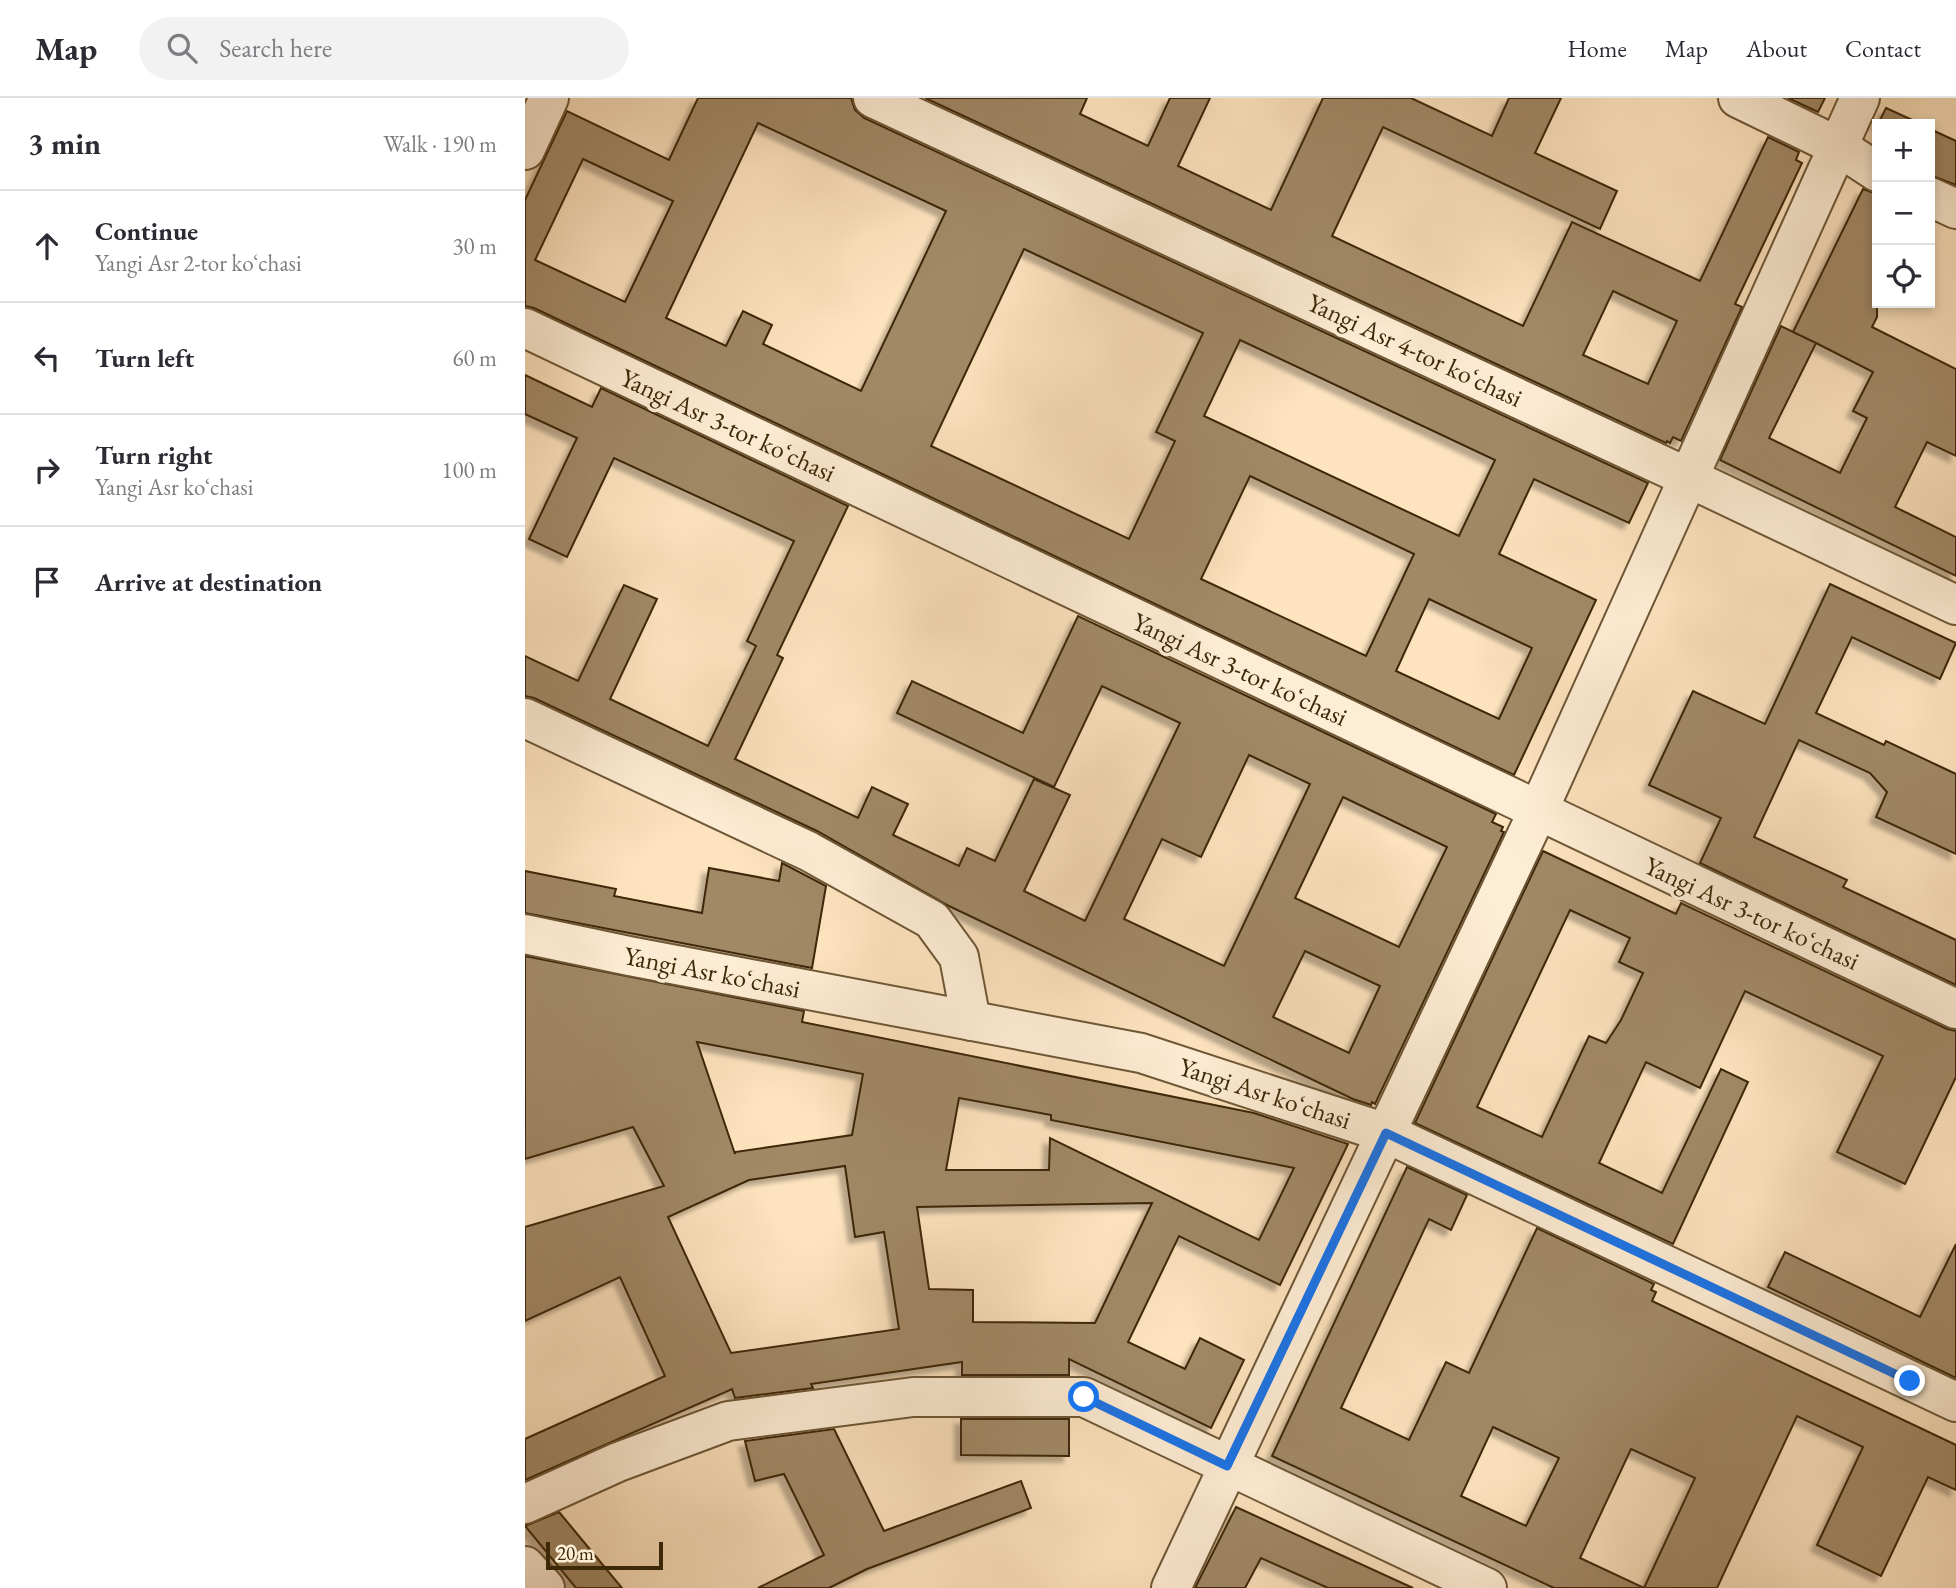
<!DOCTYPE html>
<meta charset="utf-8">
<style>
body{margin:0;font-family:"EB Garamond",serif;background:#f2f2f3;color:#2b2b33}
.controls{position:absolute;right:21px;top:21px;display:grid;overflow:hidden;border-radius:0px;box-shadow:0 4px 10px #0003}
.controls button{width:63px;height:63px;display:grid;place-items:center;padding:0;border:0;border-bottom:2px solid #e1e1e2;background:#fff;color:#2b2b33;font:35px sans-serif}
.scale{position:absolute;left:21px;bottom:18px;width:117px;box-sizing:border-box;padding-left:7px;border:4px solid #3d2807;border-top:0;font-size:19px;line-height:24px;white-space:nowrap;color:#3d2807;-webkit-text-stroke:5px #feedd5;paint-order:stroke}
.stop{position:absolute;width:21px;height:21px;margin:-16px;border:5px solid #1a73e8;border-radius:50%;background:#fff}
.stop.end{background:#1a73e8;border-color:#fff;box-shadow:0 2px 7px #0008}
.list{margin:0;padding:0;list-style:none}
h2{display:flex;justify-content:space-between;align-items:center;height:91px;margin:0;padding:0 28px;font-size:30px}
h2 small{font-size:23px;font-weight:400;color:#7c7c81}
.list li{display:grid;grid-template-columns:46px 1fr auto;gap:21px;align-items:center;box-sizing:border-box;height:112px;padding:0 28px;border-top:2px solid #e1e1e2}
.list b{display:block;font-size:26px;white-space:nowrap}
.list p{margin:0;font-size:23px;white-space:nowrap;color:#7c7c81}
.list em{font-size:23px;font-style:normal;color:#7c7c81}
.icon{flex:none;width:38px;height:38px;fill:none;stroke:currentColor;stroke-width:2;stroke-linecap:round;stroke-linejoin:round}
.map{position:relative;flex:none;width:1431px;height:1490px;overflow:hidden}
header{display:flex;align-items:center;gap:42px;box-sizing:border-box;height:98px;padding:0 35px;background:#fff;border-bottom:2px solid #e1e1e2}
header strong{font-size:33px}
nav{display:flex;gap:38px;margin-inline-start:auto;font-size:24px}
.search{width:490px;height:63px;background:#f2f2f3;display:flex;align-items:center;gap:18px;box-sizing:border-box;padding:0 24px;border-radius:38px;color:#7c7c81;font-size:26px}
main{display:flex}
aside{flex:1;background:#fff}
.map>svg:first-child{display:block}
.building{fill:#a18966;stroke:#3d2807;stroke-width:2;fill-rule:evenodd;filter:url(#shadow)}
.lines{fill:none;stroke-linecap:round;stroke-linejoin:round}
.street-casing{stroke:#6d5735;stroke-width:42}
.street{stroke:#feedd5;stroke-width:38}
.route{stroke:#1a73e8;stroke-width:9}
.labels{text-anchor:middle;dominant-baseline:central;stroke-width:7;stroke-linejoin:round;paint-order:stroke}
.street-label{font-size:26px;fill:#3d2807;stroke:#feedd5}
</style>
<header>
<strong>Map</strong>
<div class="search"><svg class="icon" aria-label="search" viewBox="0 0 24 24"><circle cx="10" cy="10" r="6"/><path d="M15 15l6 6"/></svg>Search here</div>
<nav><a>Home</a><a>Map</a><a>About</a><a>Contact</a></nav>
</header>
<main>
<aside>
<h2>3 min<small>Walk · 190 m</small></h2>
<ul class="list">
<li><svg class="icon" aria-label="ahead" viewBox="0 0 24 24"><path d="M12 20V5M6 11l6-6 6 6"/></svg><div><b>Continue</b><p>Yangi Asr 2-tor koʻchasi</p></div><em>30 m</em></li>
<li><svg class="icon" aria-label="left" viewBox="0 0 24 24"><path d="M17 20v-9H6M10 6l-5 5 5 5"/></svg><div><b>Turn left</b></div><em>60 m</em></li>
<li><svg class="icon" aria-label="right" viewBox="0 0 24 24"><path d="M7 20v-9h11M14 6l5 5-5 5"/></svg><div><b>Turn right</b><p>Yangi Asr koʻchasi</p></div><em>100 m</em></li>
<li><svg class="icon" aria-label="arrive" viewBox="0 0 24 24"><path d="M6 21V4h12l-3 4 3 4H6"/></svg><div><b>Arrive at destination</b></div></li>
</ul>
</aside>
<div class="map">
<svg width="1431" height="1490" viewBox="0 0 1431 1490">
<defs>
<filter id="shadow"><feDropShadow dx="-6" dy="6" stdDeviation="2" flood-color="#0004"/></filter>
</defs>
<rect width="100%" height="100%" fill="#fde3be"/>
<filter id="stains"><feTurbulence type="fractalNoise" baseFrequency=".00286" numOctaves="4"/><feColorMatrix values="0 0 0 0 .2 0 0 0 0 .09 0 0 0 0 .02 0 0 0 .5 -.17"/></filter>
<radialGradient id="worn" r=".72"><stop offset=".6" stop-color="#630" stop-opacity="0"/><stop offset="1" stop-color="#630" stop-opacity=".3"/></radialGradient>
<!-- building -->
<g class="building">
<path d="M 173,0 L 326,0 L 330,12 L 339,20 L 1123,385 L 1104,425 L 1009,381 L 974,456 L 1071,502 L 989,677 L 9,210 L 0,208 L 0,102 L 42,13 L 144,62 ZM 233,25 L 421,113 L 336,293 L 238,246 L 247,227 L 218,213 L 201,248 L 141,220 ZM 58,61 L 148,103 L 100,204 L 10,162 ZM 499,151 L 678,235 L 631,334 L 650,343 L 604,441 L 406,348 ZM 715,242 L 970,362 L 934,438 L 679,318 ZM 725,378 L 889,456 L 841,558 L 676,481 ZM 904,501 L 1007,550 L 974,621 L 871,573 Z"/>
<path d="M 400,0 L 562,0 L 555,16 L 623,48 L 645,0 L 685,0 L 653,68 L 746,112 L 798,0 L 886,0 L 967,38 L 984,0 L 1036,0 L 1010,55 L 1092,93 L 1075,131 L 858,29 L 807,138 L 998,228 L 1047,124 L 1175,183 L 1243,39 L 1274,54 L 1271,62 L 1277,65 L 1210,206 L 1217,209 L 1156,343 L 1148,339 L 1145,345 L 1142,343 L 1141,345 ZM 1088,193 L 1152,223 L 1123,286 L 1058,257 Z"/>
<path d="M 1263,0 L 1300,0 L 1293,14 Z"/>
<path d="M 1361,10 L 1396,26 L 1353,26 Z"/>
<path d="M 1405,31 L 1431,43 L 1431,87 L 1405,77 Z"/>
<path d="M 1338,91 L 1352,96 L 1352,219 L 1347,229 L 1431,271 L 1431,358 L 1402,344 L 1370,409 L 1431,439 L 1431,478 L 1195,362 L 1256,228 L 1291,245 L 1268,234 ZM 1291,245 L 1348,274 L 1328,313 L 1342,320 L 1315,375 L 1244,340 Z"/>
<path d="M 0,277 L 67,309 L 76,290 L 323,408 L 252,557 L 258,560 L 210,661 L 333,720 L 347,689 L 383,706 L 368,737 L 434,768 L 442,750 L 470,763 L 509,681 L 545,697 L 499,793 L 560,823 L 655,625 L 577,588 L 529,689 L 372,615 L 387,583 L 498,635 L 553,518 L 971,716 L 967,724 L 978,729 L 976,733 L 979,734 L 850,1006 L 847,1004 L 846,1007 L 828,1001 L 424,808 L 292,733 L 9,600 L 0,598 L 0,558 L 53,583 L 99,487 L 132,501 L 85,601 L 183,648 L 231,548 L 222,543 L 269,443 L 89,360 L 42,459 L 4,441 L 52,340 L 0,316 ZM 724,657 L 785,686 L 699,868 L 599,821 L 637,741 L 676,759 ZM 818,699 L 922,749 L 874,849 L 770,800 ZM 780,853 L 855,888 L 824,955 L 748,919 Z"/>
<path d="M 1305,486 L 1431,545 L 1415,581 L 1327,539 L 1291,615 L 1359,647 L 1361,643 L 1431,676 L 1431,756 L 1351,719 L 1362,694 L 1345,675 L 1274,642 L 1229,739 L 1322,782 L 1318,789 L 1431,842 L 1431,887 L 1175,765 L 1196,720 L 1124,687 L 1168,593 L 1240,626 Z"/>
<path d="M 1018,753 L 1151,816 L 1156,805 L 1422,931 L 1431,933 L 1431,979 L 1380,1086 L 1312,1054 L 1358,958 L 1220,893 L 1175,990 L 1121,964 L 1074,1065 L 1137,1095 L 1196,971 L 1223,984 L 1148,1146 L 890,1025 ZM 1045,812 L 1105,840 L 1094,864 L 1118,875 L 1096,922 L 1081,945 L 1064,938 L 1017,1039 L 952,1009 Z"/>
<path d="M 257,765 L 301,788 L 287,870 L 0,815 L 0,773 L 91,791 L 89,798 L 177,815 L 184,770 L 254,783 Z"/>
<path d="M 0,858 L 279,913 L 277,924 L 729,1015 L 823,1046 L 755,1187 L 654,1138 L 603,1244 L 660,1271 L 675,1240 L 719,1262 L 686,1330 L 544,1261 L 544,1277 L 437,1277 L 437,1264 L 286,1286 L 288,1290 L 210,1300 L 207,1291 L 0,1382 L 0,1341 L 140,1278 L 95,1179 L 0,1223 L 0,1129 L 139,1088 L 108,1029 L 0,1061 ZM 172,944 L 338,976 L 327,1037 L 210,1054 L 210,1056 ZM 434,1000 L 526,1017 L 526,1022 L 769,1070 L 734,1142 L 525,1040 L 524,1072 L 421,1072 ZM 320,1068 L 330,1139 L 359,1134 L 374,1231 L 206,1255 L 143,1119 L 224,1082 ZM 627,1105 L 570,1225 L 448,1224 L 448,1192 L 404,1191 L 392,1109 Z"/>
<path d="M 882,1069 L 942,1097 L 926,1132 L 904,1121 L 816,1310 L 884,1342 L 921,1264 L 944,1275 L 1012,1130 L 1129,1186 L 1126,1192 L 1131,1194 L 1127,1203 L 1431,1347 L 1431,1392 L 1403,1379 L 1356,1478 L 1292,1447 L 1338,1349 L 1272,1318 L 1192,1490 L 1029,1490 L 747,1358 ZM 968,1329 L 1034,1360 L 1001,1428 L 936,1398 ZM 1106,1351 L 1170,1380 L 1119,1490 L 1055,1460 Z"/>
<path d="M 1431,1146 L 1431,1280 L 1243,1189 L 1260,1154 L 1395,1219 Z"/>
<path d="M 436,1321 L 544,1321 L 544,1358 L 436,1357 Z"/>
<path d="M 309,1331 L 359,1433 L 496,1383 L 506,1410 L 342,1471 L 304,1490 L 233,1490 L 299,1457 L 259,1376 L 230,1383 L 220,1343 Z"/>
<path d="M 711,1409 L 888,1490 L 803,1490 L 736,1460 L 720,1490 L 670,1490 Z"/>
<path d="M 34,1414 L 97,1490 L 51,1490 L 0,1428 Z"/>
</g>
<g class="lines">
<!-- street casing -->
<g class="street-casing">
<g id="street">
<path d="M 348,0 L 1162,379 L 1431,507"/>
<path d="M 1213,0 L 1314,49 L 1352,74"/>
<path d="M 0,52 L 24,0"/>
<path d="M 1405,99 L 1431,111"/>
<path d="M 0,230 L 1431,911"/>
<path d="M 0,620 L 283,753 L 407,822 L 434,859 L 446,923"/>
<path d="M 0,836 L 104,858 L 616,955 L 861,1035 L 1431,1304"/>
<path d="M 0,1406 L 93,1364 L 203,1323 L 388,1299 L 559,1299 L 962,1490"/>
<path d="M 0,1468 L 20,1490"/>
<path d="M 646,1490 L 1013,713 L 1335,0"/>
</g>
</g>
<!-- street -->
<use href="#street" class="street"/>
</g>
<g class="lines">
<!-- route -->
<path class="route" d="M 559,1299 L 702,1368 L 861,1035 L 1385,1283"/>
</g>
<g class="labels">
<!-- street labels -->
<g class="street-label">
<text transform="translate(890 252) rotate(25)">Yangi Asr 4-tor koʻchasi</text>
<text transform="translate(203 327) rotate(25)">Yangi Asr 3-tor koʻchasi</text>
<text transform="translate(715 571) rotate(25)">Yangi Asr 3-tor koʻchasi</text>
<text transform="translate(1227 815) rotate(25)">Yangi Asr 3-tor koʻchasi</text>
<text transform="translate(187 874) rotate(11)">Yangi Asr koʻchasi</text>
<text transform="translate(740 995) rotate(18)">Yangi Asr koʻchasi</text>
</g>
</g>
<rect width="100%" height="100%" filter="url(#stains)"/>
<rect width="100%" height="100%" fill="url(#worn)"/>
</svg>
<div class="controls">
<button>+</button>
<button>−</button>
<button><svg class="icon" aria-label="locate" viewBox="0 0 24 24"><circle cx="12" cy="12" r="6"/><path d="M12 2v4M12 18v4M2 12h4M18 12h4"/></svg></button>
</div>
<div class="scale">20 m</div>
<div class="stop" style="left:559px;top:1299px"></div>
<div class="stop end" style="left:1385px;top:1283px"></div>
</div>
</main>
